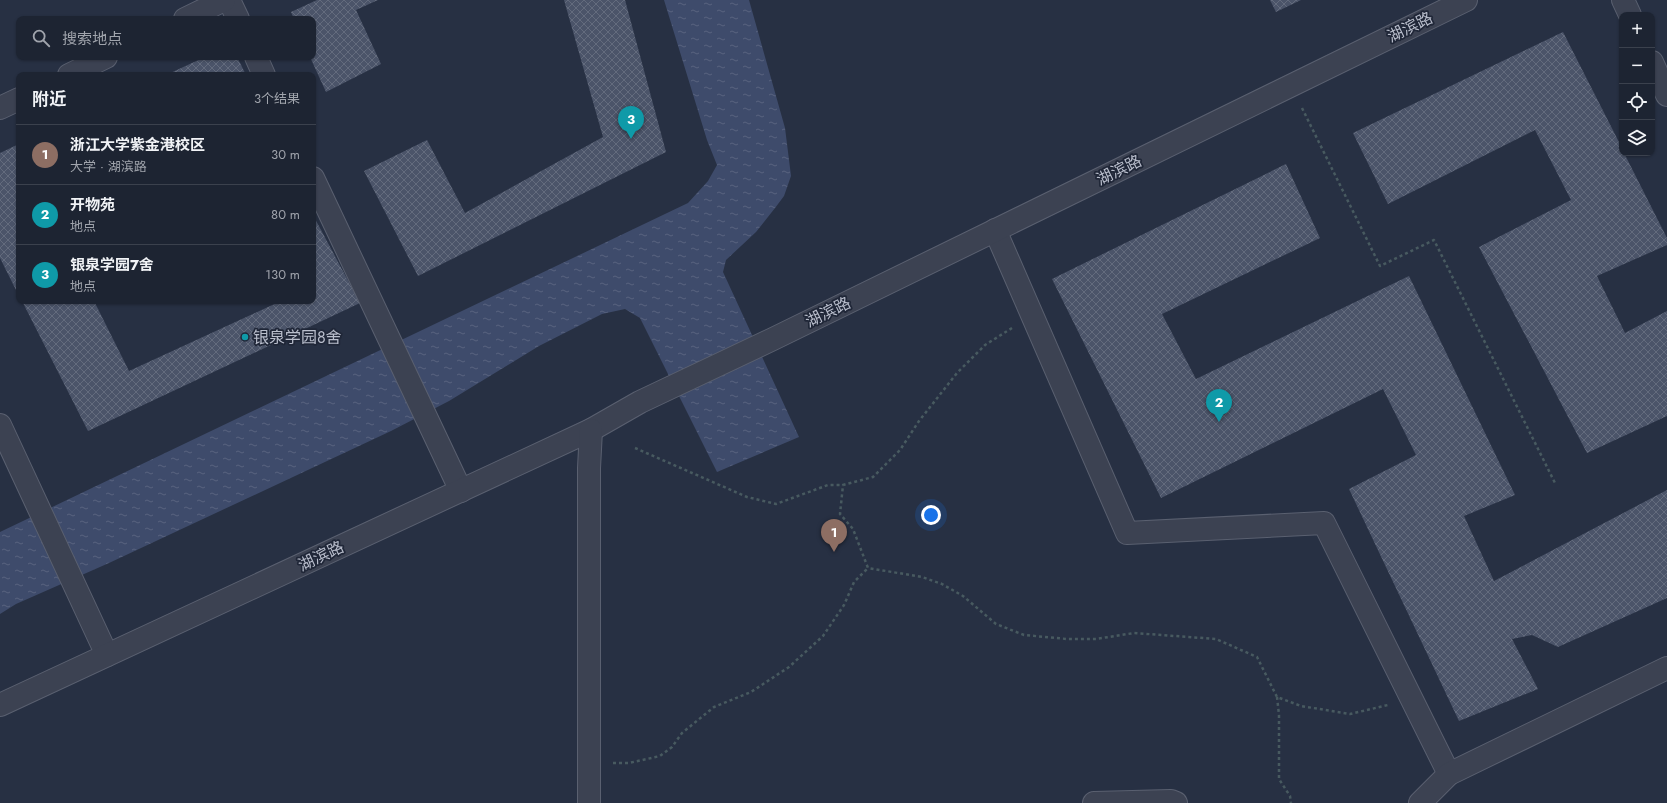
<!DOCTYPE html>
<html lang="zh">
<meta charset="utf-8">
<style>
body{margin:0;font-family:Jost,"Noto Sans SC",sans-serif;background:#252c3a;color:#f1f3f6}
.controls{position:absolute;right:12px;top:12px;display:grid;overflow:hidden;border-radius:8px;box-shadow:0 1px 3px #0004}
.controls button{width:36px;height:36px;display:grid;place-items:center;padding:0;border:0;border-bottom:1px solid #3b414d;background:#1d2432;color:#f1f3f6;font:20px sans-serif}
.you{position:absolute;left:931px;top:515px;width:14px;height:14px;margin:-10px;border:3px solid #fff;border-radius:50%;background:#1a73e8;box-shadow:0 0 0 6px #1a73e833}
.badge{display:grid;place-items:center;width:26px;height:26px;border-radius:50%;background:#1a73e8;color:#fff;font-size:13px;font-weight:700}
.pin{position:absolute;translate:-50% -33px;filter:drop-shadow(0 1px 2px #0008)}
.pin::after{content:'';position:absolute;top:21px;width:14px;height:12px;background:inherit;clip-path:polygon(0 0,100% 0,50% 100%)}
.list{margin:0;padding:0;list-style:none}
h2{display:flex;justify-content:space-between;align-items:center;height:52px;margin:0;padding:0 16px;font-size:17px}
h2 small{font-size:13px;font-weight:400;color:#a0a4ac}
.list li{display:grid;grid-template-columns:26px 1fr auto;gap:12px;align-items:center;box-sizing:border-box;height:60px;padding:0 16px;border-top:1px solid #3b414d}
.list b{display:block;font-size:15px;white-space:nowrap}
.list p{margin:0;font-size:13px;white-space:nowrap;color:#a0a4ac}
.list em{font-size:13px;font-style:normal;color:#a0a4ac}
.icon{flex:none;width:22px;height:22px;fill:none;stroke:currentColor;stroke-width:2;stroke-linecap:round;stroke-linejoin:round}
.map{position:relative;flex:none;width:1667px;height:803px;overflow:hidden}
.search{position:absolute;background:#1d2432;box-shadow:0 1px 3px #0004;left:16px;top:16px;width:300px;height:44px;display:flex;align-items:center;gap:10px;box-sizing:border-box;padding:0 14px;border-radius:8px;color:#a0a4ac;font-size:15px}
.panel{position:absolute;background:#1d2432;box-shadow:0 1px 3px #0004;left:16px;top:72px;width:300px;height:232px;border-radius:8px}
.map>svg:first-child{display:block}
.water{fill:url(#water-ripples)}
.building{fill:url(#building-cross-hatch)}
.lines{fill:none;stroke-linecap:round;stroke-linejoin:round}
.street-casing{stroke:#5a6070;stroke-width:24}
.path{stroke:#485a60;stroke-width:2.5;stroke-dasharray:3 3;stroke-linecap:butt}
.street{stroke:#3c4252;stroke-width:22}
.culture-dot{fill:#0f9aa8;stroke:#202738;stroke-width:1.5}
.labels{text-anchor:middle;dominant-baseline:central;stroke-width:3.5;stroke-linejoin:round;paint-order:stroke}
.street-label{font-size:16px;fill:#b9becc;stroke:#202738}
.poi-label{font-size:16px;fill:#b9becc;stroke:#202738;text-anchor:start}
</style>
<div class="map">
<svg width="1667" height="803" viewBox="0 0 1667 803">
<defs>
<pattern id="water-ripples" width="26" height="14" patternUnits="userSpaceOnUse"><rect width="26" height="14" fill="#3e4b6b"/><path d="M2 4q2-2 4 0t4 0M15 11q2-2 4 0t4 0" fill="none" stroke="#58637f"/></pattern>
<pattern id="building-cross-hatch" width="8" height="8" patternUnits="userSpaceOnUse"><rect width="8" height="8" fill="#4b5469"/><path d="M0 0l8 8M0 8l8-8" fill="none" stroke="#636b7d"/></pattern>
</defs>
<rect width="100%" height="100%" fill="#273043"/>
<!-- water -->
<path class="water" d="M 664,0 L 749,0 L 785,128 L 791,176 L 784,196 L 775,208 L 756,232 L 726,260 L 723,272 L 799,437 L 717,472 L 640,318 L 625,309 L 602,314 L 539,346 L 449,401 L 391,431 L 109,563 L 16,604 L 0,614 L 0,532 L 688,203 L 708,181 L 717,165 L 707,140 Z"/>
<!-- building -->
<g class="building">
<path d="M 317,0 L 378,0 L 356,10 L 381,64 L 326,92 L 310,57 L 313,57 L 313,19 L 294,19 L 291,12 Z"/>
<path d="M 564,0 L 625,0 L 666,152 L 418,276 L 364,171 L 427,140 L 465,213 L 603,137 Z"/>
<path d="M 1270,0 L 1301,0 L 1276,12 Z"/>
<path d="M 1563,32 L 1622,148 L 1622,153 L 1624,153 L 1667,238 L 1667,245 L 1597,276 L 1625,333 L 1667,311 L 1667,416 L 1587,453 L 1479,247 L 1571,200 L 1535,130 L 1388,204 L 1353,133 Z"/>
<path d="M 205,57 L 237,57 L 246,75 L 166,75 Z"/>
<path d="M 19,144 L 19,296 L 0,258 L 0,153 Z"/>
<path d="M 1286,164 L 1320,238 L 1162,314 L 1196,379 L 1409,276 L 1515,495 L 1464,516 L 1494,581 L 1667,490 L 1667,598 L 1558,647 L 1532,635 L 1512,639 L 1538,689 L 1459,721 L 1349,489 L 1416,455 L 1383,389 L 1161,498 L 1052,279 Z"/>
<path d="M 313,215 L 360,303 L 88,431 L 22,301 L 94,301 L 129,371 L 281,301 L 313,301 Z"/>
</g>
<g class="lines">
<!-- street casing -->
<g class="street-casing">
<g id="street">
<path d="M 229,0 L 238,19"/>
<path d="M 1623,0 L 1630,15"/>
<path d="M 185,19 L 224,0"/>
<path d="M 256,57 L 264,75"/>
<path d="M 1652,62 L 1667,95"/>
<path d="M 69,75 L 106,57"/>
<path d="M 0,108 L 19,99"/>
<path d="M 313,178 L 461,491"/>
<path d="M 995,230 L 1127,533 L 1324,523 L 1449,774"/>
<path d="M 0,425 L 107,655"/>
<path d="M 0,705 L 591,430 L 640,402 L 773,339 L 1466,0"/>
<path d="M 589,803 L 589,468 L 591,430"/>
<path d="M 1094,803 L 1171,801 L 1176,803"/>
<path d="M 1420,803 L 1449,774 L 1667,668"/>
</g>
</g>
<!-- path -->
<g class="path">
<path d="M 1302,108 L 1380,266 L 1434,240 L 1556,485"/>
<path d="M 1012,328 L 985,345 L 957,373 L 919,421 L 900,450 L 873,477 L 843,485 L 840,514 L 853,529 L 868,568 L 922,577 L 942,584 L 963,596 L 996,624 L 1024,635 L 1067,639 L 1096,639 L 1134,633 L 1216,639 L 1257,657 L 1277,697 L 1301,706 L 1350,714 L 1388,705"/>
<path d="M 635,448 L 747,497 L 776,504 L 828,485 L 843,485"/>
<path d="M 1277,697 L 1279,715 L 1279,779 L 1290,796 L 1291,803"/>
<path d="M 613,763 L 629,763 L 660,756 L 672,747 L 682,733 L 714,707 L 751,692 L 789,667 L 823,636 L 844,605 L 854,582 L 868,568"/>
</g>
<!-- street -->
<use href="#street" class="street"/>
</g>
<!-- markers -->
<circle class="culture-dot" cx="245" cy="337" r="4"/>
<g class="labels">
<!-- street labels -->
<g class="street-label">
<text transform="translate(1410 27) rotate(-26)">湖滨路</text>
<text transform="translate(1119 170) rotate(-26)">湖滨路</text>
<text transform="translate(828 312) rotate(-26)">湖滨路</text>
<text transform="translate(321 556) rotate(-25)">湖滨路</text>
</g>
<!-- poi labels -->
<g class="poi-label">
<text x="253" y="337">银泉学园8舍</text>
</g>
</g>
</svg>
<div class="controls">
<button>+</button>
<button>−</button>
<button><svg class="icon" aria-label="locate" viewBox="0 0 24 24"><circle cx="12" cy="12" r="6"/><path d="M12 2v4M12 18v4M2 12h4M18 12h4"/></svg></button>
<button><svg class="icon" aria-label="layers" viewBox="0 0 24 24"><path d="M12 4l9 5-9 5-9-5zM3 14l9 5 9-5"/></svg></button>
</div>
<div class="you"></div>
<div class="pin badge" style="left:834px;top:552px;background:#8d6e63">1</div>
<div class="pin badge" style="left:1219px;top:422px;background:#0f9aa8">2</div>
<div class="pin badge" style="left:631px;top:139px;background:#0f9aa8">3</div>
<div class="search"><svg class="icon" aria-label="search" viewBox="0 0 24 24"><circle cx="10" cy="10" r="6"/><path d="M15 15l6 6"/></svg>搜索地点</div>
<section class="panel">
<h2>附近<small>3个结果</small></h2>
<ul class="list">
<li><span class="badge" style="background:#8d6e63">1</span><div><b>浙江大学紫金港校区</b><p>大学 · 湖滨路</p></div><em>30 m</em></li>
<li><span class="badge" style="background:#0f9aa8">2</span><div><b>开物苑</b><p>地点</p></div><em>80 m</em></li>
<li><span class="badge" style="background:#0f9aa8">3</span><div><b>银泉学园7舍</b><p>地点</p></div><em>130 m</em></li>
</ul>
</section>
</div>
